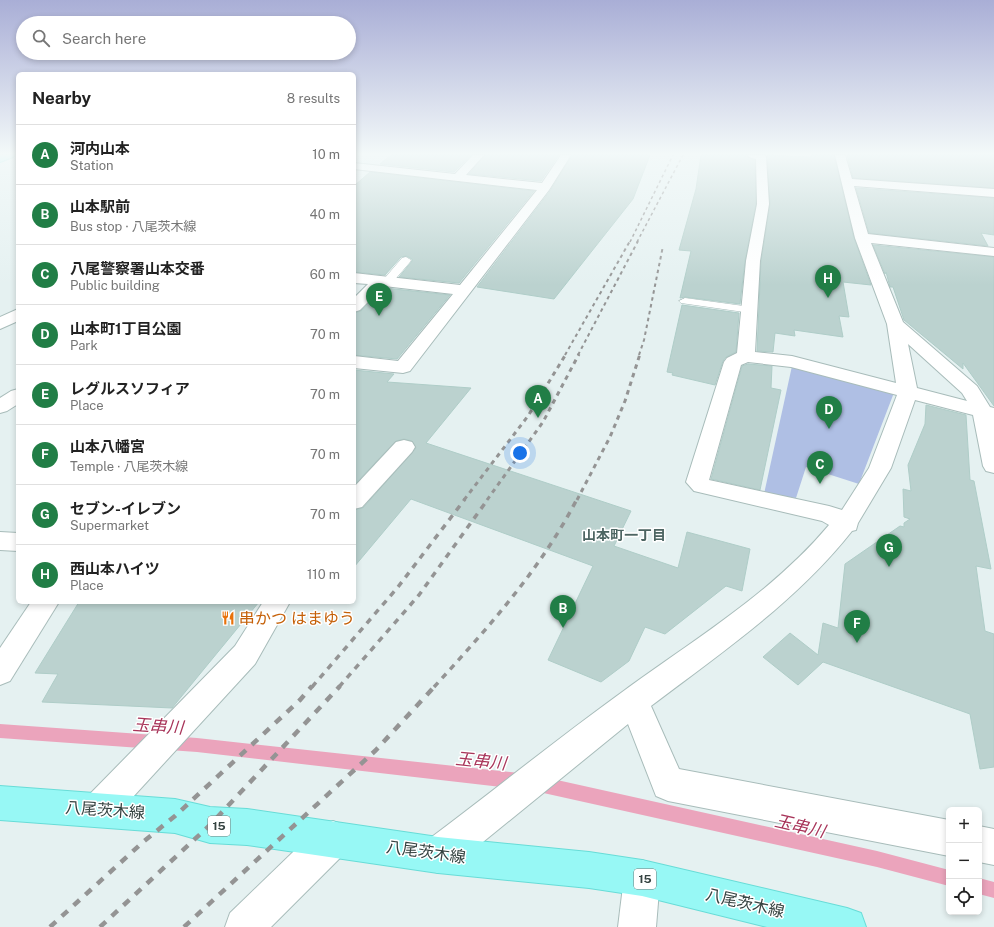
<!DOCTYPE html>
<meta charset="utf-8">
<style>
body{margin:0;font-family:"Public Sans","Noto Sans JP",sans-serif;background:#f2f2f2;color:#222}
.controls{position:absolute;right:12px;bottom:12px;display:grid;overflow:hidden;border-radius:6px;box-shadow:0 2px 6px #0003}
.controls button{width:36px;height:36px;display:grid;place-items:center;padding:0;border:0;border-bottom:1px solid #e0e0e0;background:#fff;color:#222;font:20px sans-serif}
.you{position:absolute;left:520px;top:453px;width:14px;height:14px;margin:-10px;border:3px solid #fff;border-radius:50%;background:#1a73e8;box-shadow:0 0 0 6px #1a73e833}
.badge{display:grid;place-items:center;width:26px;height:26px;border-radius:50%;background:#217e46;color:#fff;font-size:13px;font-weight:700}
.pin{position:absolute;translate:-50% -33px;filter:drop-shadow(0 1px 2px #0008)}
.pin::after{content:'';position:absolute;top:21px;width:14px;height:12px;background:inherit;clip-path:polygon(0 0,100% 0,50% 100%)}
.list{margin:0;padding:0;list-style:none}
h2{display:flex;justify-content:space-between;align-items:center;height:52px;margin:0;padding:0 16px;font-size:17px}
h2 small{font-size:13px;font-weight:400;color:#767676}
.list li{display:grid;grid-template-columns:26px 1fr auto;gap:12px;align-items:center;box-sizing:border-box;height:60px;padding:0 16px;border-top:1px solid #e0e0e0}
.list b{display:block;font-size:15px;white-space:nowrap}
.list p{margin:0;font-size:13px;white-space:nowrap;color:#767676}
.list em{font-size:13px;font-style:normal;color:#767676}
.icon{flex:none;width:22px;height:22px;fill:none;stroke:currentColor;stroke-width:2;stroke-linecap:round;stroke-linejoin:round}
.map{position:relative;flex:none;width:994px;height:927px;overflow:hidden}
.search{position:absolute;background:#fff;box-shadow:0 2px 6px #0003;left:16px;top:16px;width:340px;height:44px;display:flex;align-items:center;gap:10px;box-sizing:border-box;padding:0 14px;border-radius:22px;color:#767676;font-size:15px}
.panel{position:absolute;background:#fff;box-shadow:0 2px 6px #0003;left:16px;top:72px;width:340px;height:532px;border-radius:6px}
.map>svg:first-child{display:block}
.green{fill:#afbfe4}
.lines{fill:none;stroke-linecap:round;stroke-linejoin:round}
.stream{fill:#eba4bc;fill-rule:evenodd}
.building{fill:#bbd2cf;stroke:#afcdc8}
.service-casing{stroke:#a8bcba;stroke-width:1}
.minor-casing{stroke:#a8bcba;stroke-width:2}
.primary-casing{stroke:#68dcd7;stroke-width:2}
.service{fill:#fff;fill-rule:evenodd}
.minor{fill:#fff;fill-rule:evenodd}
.primary{fill:#97f8f5;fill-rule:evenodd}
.rail-far4{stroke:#949494;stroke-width:1.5;stroke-dasharray:3 3;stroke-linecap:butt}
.rail-far3{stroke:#949494;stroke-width:2;stroke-dasharray:3.5 3.5;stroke-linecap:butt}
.rail-far2{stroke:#949494;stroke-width:3;stroke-dasharray:4.5 4.5;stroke-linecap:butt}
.rail-far1{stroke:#949494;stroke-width:3.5;stroke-dasharray:6 6;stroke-linecap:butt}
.rail{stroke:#949494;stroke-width:4.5;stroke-dasharray:8 8;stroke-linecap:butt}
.labels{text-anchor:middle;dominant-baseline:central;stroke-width:3;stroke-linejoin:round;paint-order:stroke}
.shield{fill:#fff;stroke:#727b7a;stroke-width:1}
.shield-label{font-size:12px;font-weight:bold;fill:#354341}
.neighbourhood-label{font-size:14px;font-weight:bold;fill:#4d6562;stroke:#fff}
.near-food-label{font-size:16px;fill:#c56008;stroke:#fff;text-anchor:start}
.near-street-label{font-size:16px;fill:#354341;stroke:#fff}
.near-water-label{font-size:17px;font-style:italic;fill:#a8355a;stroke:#fff}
</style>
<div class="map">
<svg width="994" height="927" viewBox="0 0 994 927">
<rect width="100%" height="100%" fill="#e5f1f1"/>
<!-- green -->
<path class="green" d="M 792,366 L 895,390 L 859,484 L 806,467 L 796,498 L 764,494 Z"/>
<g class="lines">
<!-- stream -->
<g class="stream">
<path d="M 0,724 L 197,738 L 519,773 L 524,776 L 527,781 L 524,786 L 519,789 L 197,752 L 0,738 Z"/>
<path d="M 539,776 L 877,851 L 949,870 L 949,886 L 877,867 L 539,792 L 534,789 L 531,784 L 534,779 Z"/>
<path d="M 979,878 L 994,882 L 994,898 L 979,894 Z"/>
</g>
</g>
<!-- building -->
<g class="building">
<path d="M 391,155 L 471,155 L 454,172 L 380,164 Z"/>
<path d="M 485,155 L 559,155 L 541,181 L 469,174 Z"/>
<path d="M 572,155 L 650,155 L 633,199 L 554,299 L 477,287 L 550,191 Z"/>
<path d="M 701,155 L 747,155 L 749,158 L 755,160 L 756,204 L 745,261 L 740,304 L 685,297 L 680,298 L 691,251 L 679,250 L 696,189 Z"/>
<path d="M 767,155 L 811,157 L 811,155 L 834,155 L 854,238 L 871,285 L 843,282 L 849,317 L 839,316 L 843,337 L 794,330 L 795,336 L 775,333 L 773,352 L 757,351 L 761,261 L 770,204 Z"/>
<path d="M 847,155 L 994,155 L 994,188 L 853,178 Z"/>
<path d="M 370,172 L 534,191 L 459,283 L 399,277 L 412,261 L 412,259 L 406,256 L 401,257 L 385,275 L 354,272 L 354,186 Z"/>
<path d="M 856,188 L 994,198 L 994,235 L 981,233 L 988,246 L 869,233 Z"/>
<path d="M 873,245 L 994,257 L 994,406 L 963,363 L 963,369 L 904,320 L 893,287 L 890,287 L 886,272 L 885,274 Z"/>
<path d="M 385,288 L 450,295 L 397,359 L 354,355 L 354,313 L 361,311 Z"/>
<path d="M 682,305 L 739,313 L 736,352 L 726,357 L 723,361 L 715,385 L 672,375 L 673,373 L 667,372 Z"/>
<path d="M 748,364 L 772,366 L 771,388 L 781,390 L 760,490 L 711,479 L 742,366 Z"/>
<path d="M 354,370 L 394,374 L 387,382 L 471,388 L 426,443 L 631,511 L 614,546 L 678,568 L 687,532 L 750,549 L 742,591 L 726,586 L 665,634 L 645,627 L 629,661 L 601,682 L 548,660 L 593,566 L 411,499 L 354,567 L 354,510 L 363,508 L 416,448 L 412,441 L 404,439 L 396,441 L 354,485 Z"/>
<path d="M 926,405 L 966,415 L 970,480 L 974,481 L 991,569 L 976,566 L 985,631 L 994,634 L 994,767 L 980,769 L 970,714 L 823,662 L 798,685 L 763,657 L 790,633 L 818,655 L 823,623 L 838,628 L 845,564 L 900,526 L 904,527 L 904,523 L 910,519 L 904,517 L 903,489 L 911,491 L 908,465 L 925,424 Z"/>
<path d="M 79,602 L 259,602 L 172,708 L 42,702 L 58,674 L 35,673 Z"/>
</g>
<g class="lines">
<!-- service casing -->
<g class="service-casing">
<g id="service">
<path d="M 406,257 L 411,260 L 410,262 L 392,283 L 384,283 L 383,281 L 384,279 L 402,258 Z"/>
<path d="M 685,298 L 751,307 L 757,310 L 751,313 L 681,303 L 679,301 Z"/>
</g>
</g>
<!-- minor casing -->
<g class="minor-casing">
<g id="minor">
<path d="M 473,155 L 484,155 L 466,175 L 542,183 L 561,155 L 571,155 L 549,190 L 410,371 L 403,373 L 354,368 L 354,356 L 398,361 L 453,294 L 384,286 L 360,310 L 354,312 L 354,298 L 368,284 L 354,283 L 354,273 L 460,285 L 537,190 L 354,169 L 354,163 L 455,174 Z"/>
<path d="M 748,155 L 765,155 L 766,157 L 769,204 L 760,261 L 755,352 L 792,356 L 896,383 L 887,324 L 855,238 L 835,155 L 845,155 L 852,179 L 994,189 L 994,197 L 854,186 L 868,234 L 994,248 L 994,256 L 871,243 L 903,322 L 977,386 L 990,407 L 994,408 L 994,473 L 986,471 L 983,466 L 973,415 L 915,400 L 891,468 L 858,523 L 856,530 L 852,531 C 796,602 722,652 651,706 L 679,769 L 949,820 L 949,856 L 668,801 L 656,796 L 628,724 L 451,868 L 438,873 L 425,868 L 420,855 L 425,842 C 492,792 557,739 625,690 C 695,639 773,592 829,525 L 822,521 L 694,491 L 686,482 L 724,362 L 727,358 L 737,353 L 746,261 L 757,204 L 756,159 L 749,157 ZM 908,344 L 962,393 L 967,401 L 917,388 ZM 748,362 L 791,367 L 897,395 L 869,468 L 842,510 L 829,506 L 709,480 L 741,365 Z"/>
<path d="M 18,309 L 18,321 L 0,329 L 0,317 Z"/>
<path d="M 18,389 L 18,404 L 7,411 L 0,413 L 0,398 L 11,391 Z"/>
<path d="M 404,440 L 412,442 L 415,447 L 412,452 L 362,507 L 354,509 L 354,487 L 396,442 Z"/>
<path d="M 0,532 L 18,533 L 18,551 L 0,550 Z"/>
<path d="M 31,602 L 59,602 L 10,681 L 0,685 L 0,648 Z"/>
<path d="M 263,602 L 290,602 L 255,664 L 110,822 L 98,827 L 86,822 L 81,810 L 86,798 L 235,646 Z"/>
<path d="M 333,821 L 346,826 L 351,839 L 346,852 L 271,927 L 225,927 L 230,913 L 320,826 Z"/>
<path d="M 979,826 L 994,829 L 994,865 L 979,862 Z"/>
<path d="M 642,860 L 655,865 L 660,878 L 656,927 L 618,927 L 624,878 L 629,865 Z"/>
</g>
</g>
<!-- primary casing -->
<g class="primary-casing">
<g id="primary">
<path d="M 0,155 L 14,155 L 13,157 L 0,162 Z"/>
<path d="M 0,786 L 175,799 L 210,807 L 247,809 L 438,837 L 589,852 L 642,860 L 847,908 L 861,913 L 866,927 L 767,927 L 642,896 L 589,888 L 438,873 L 247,845 L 210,843 L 175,833 L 0,820 Z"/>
</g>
</g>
<!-- service -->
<use href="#service" class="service"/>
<!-- minor -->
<use href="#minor" class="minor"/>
<!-- primary -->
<use href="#primary" class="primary"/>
<!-- rail-far4 -->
<g class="rail-far4">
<path d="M 630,242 L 673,155"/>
<path d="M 637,242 L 683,155"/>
</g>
<!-- rail-far3 -->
<g class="rail-far3">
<path d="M 565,355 L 630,241"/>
<path d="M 578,355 L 638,241"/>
<path d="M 639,355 L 644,340 L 663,246"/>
</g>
<!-- rail-far2 -->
<g class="rail-far2">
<path d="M 464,500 L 528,416 L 566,354"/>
<path d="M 487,500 L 543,422 L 579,354"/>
<path d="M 577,500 L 610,437 L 625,401 L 640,354"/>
</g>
<!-- rail-far1 -->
<g class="rail-far1">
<path d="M 312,687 L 398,587 L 465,499"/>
<path d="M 339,687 L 419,595 L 488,499"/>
<path d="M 434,687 C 487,629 541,569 577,499"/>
</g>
<!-- rail -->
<g class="rail">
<path d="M 50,927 L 143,842 L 175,816 L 300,700 L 312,686"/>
<path d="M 100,927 L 210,825 L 340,686"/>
<path d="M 184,927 L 376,750 L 435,686"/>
</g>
</g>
<!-- sky -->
<linearGradient id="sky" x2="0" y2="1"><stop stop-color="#a9aed6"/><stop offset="0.54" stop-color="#f3f9f9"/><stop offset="1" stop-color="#f3f9f9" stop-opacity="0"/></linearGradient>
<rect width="994" height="285" fill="url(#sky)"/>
<!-- icons -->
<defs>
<g id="restaurant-bare" transform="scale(1.08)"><path d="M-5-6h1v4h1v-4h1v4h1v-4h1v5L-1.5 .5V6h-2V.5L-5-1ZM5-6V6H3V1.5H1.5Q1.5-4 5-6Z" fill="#e8710a" stroke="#fff" stroke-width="2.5" paint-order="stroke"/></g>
</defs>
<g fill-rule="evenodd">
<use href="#restaurant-bare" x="228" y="618"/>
</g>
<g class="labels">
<!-- shield labels -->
<g class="shield">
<rect x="208" y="816" width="22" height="20" rx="3"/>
<rect x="634" y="869" width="22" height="20" rx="3"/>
</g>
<g class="shield-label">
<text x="219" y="826">15</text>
<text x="645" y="879">15</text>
</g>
<!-- neighbourhood labels -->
<g class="neighbourhood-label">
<text x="624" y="535">山本町一丁目</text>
</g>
<!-- near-food labels -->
<g class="near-food-label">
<text x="239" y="618">串かつ はまゆう</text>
</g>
<!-- near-street labels -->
<g class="near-street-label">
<text transform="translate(105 810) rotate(4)">八尾茨木線</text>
<text transform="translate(426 852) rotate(8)">八尾茨木線</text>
<text transform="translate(745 903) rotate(13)">八尾茨木線</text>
</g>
<!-- near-water labels -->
<g class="near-water-label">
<text transform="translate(158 726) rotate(4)">玉串川</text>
<text transform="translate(481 761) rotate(6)">玉串川</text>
<text transform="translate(800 826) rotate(13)">玉串川</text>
</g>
</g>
</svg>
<div class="controls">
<button>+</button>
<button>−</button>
<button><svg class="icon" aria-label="locate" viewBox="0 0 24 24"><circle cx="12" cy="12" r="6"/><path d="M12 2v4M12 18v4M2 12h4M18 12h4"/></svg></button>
</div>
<div class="you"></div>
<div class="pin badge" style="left:538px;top:418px">A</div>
<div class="pin badge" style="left:563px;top:628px">B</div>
<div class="pin badge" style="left:820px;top:484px">C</div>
<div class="pin badge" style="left:829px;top:429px">D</div>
<div class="pin badge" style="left:379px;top:316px">E</div>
<div class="pin badge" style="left:857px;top:643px">F</div>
<div class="pin badge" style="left:889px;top:567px">G</div>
<div class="pin badge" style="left:828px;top:298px">H</div>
<div class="search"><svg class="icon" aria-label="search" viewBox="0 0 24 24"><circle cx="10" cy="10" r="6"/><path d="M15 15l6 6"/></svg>Search here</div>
<section class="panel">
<h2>Nearby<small>8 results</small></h2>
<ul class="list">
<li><span class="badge">A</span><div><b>河内山本</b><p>Station</p></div><em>10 m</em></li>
<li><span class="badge">B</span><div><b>山本駅前</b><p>Bus stop · 八尾茨木線</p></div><em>40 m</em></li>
<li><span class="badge">C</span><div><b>八尾警察署山本交番</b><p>Public building</p></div><em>60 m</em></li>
<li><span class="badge">D</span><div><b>山本町1丁目公園</b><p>Park</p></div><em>70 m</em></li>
<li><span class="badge">E</span><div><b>レグルスソフィア</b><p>Place</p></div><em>70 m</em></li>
<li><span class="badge">F</span><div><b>山本八幡宮</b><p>Temple · 八尾茨木線</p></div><em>70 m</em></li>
<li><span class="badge">G</span><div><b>セブン-イレブン</b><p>Supermarket</p></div><em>70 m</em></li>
<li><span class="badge">H</span><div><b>西山本ハイツ</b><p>Place</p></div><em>110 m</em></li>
</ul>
</section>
</div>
